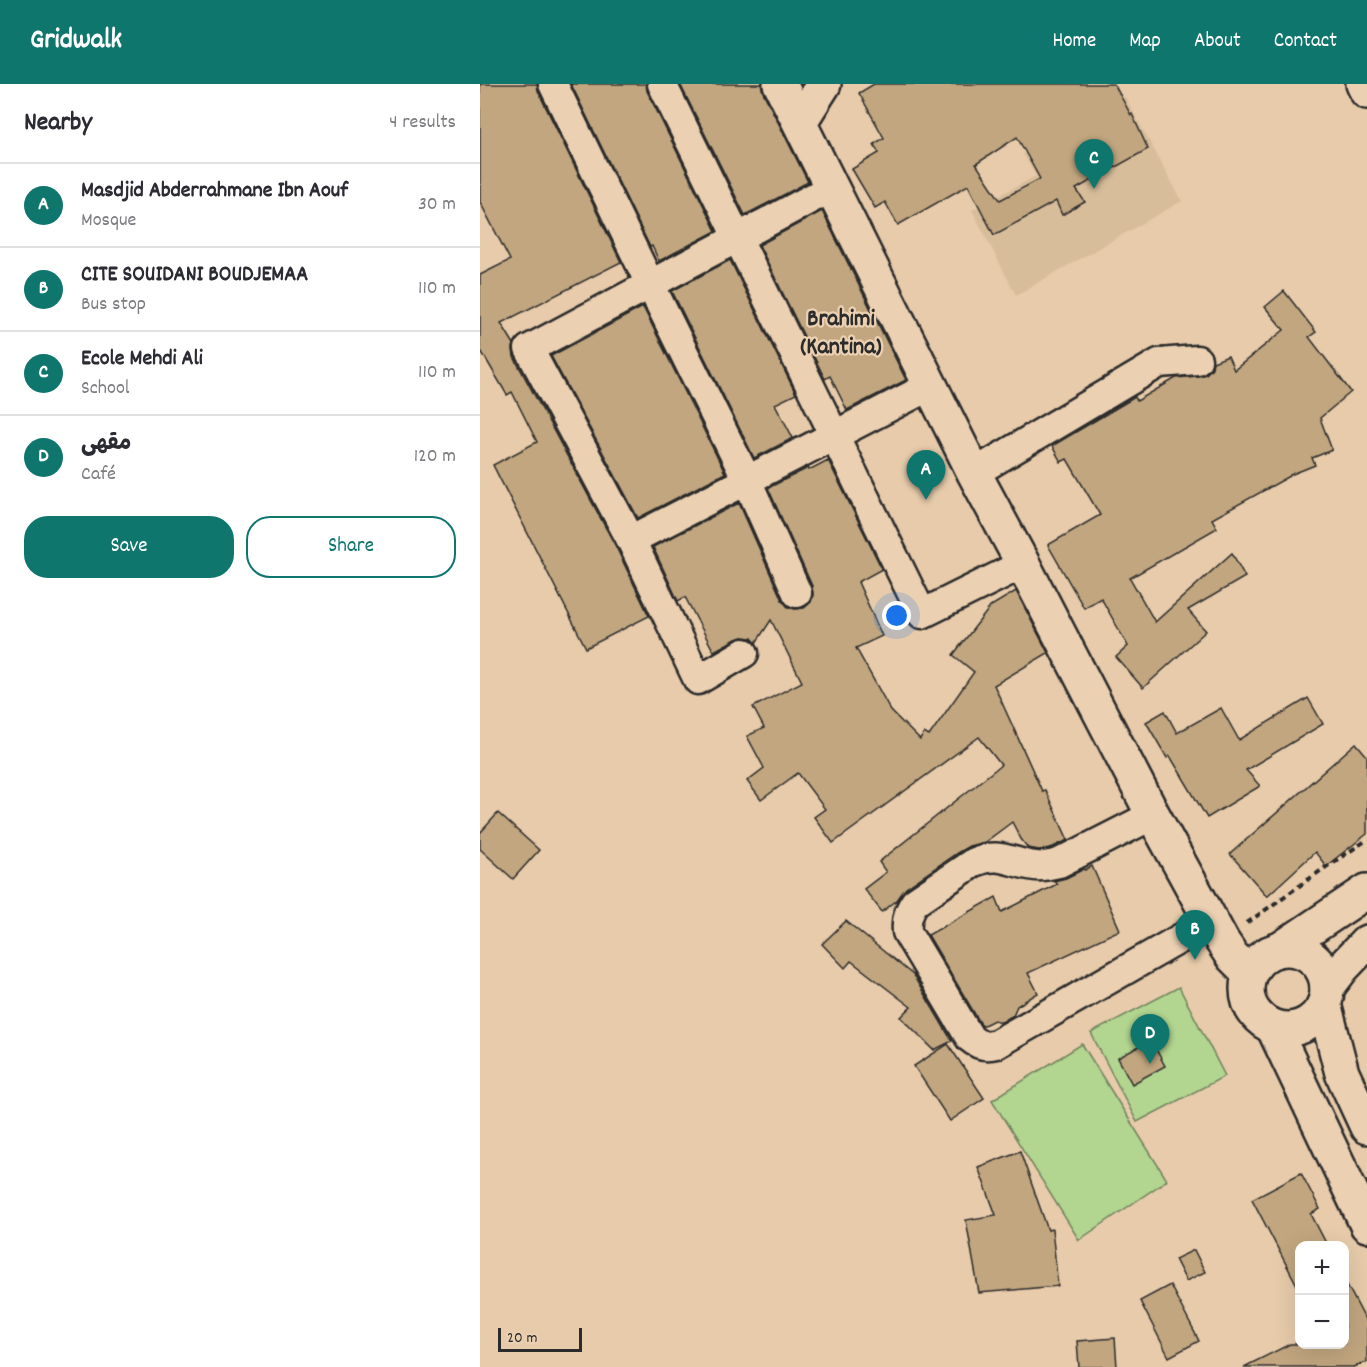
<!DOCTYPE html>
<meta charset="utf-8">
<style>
body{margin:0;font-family:Dekko,"Playpen Sans Arabic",sans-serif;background:#f2f2f3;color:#2b2b33}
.controls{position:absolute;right:18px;bottom:18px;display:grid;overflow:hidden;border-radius:12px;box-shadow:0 6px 24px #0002}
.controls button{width:54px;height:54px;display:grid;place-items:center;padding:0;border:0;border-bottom:2px solid #e1e1e2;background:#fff;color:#2b2b33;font:30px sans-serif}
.scale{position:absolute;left:18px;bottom:15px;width:84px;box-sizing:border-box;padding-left:6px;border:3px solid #2b2b2b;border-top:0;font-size:16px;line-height:21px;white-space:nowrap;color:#2b2b2b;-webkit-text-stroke:4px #ebd0b2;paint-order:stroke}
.you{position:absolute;left:417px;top:532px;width:21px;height:21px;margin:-15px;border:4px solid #fff;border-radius:50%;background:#1a73e8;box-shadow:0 0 0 9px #1a73e833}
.badge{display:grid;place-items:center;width:39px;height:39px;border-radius:50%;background:#0f766e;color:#fff;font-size:20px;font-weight:700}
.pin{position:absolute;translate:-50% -50px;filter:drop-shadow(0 2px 3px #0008)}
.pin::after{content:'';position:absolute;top:32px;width:21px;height:18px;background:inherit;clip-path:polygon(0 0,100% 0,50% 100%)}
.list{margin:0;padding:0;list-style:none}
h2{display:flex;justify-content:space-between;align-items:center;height:78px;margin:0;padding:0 24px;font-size:26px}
h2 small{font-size:20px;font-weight:400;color:#7c7c81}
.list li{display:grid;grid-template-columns:39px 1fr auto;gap:18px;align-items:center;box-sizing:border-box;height:84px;padding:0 24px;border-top:2px solid #e1e1e2}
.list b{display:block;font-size:22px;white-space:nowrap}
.list p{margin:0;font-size:20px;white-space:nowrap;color:#7c7c81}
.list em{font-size:20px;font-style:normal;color:#7c7c81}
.actions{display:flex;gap:12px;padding:18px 24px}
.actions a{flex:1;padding:14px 0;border:2px solid #0f766e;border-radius:24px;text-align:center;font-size:21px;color:#0f766e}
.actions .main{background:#0f766e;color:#fff}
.map{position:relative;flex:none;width:887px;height:1283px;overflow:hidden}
header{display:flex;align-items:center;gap:36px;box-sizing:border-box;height:84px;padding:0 30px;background:#0f766e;color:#fff}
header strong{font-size:28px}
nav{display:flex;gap:33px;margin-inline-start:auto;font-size:21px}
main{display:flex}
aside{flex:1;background:#fff}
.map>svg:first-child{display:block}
.built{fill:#d8bd9b}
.green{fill:#b2d58f;stroke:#6e805d;stroke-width:1.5}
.building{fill:#c1a67f;stroke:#2b2b2b;stroke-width:1.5;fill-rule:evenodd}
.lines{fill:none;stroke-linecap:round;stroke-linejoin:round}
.minor-casing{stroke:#2b2b2b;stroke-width:33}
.tertiary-casing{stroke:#2b2b2b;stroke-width:38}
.secondary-casing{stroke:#2b2b2b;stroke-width:38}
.path{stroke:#2b2b2b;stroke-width:4;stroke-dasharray:6 4.5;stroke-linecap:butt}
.minor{stroke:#ebd0b2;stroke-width:28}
.tertiary{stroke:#ebd0b2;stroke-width:33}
.secondary{stroke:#ebd0b2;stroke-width:33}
.labels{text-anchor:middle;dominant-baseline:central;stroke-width:4.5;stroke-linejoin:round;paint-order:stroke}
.quarter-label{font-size:24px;font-weight:bold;fill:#2b2b2b;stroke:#ebd0b2}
</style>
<header>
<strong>Gridwalk</strong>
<nav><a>Home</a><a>Map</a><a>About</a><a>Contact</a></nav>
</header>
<main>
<aside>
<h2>Nearby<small>4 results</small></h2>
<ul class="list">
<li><span class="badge">A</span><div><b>Masdjid Abderrahmane Ibn Aouf</b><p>Mosque</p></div><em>30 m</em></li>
<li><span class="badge">B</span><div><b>CITE SOUIDANI BOUDJEMAA</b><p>Bus stop</p></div><em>110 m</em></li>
<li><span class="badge">C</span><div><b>Ecole Mehdi Ali</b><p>School</p></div><em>110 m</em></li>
<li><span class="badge">D</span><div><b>مقهى</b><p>Café</p></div><em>120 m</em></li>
</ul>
<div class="actions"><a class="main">Save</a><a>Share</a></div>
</aside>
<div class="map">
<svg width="887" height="1283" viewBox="0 0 887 1283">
<rect width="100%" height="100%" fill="#e7cbaa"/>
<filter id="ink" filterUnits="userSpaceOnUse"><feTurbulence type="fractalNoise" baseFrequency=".0167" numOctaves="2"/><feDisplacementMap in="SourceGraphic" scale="12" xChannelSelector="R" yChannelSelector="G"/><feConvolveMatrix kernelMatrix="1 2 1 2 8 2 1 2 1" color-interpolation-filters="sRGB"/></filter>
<g filter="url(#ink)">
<!-- built -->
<path class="built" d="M 645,13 L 702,117 L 536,211 L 492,126 L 556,92 L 543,70 Z"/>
<!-- green -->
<g class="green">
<path d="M 699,903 L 745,992 L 657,1038 L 611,949 Z"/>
<path d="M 602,960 L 687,1096 L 599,1156 L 512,1016 Z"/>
</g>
<!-- building -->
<g class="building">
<path d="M 0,0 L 57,0 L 58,7 L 141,178 L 21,239 L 34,260 L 33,265 L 34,273 L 136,463 L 169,532 L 106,564 L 13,381 L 57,358 L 32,308 L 27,311 L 0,265 L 0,191 L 30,176 L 0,118 Z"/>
<path d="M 91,0 L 166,0 L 167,7 L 236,147 L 179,177 L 172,162 L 170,163 Z"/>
<path d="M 200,0 L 281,0 L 283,8 L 328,98 L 265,131 Z"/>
<path d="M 394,0 L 634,0 L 651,31 L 652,30 L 668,65 L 596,105 L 605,118 L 582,131 L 576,117 L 514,151 L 488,101 L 418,141 L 405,118 L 395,124 L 372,85 L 399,69 L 394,60 L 404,54 L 379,9 ZM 537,53 L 560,95 L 520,116 L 496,80 Z"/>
<path d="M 342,127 L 426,296 L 367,326 L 350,292 L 345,295 L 279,161 Z"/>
<path d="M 250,176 L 316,310 L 295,320 L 313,354 L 274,374 L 192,207 Z"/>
<path d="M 804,207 L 836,248 L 829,253 L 871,308 L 840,334 L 852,366 L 832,374 L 835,381 L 810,391 L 810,392 L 732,435 L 737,444 L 650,494 L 675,538 L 752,469 L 765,493 L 708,526 L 726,547 L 663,604 L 636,573 L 648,562 L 621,514 L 604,524 L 568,461 L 620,431 L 587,375 L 581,378 L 572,362 L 655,313 L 657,317 L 696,294 L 718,292 L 726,290 L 732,284 L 733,278 L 748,272 L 754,286 L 804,246 L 785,223 Z"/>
<path d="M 163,223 L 245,389 L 158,434 L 71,272 Z"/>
<path d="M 348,376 L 402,485 L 378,498 L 402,552 L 376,564 L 411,627 L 440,656 L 444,649 L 449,652 L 494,588 L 473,571 L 511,522 L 536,507 L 568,569 L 514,601 L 562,707 L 565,706 L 588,756 L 573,763 L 567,765 L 559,766 L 548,764 L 541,755 L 532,738 L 505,758 L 489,762 L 477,769 L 426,804 L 417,816 L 402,828 L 384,805 L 406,788 L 399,778 L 521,681 L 499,653 L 353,759 L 334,733 L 345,725 L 318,689 L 281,716 L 267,697 L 284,684 L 267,652 L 284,644 L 273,623 L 322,598 L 291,536 L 276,559 L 272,554 L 263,553 L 256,555 L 234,567 L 233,566 L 205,513 L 198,517 L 173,463 L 259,419 L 302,516 L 308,523 L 315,525 L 324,524 L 331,518 L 333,511 L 332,502 L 288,404 L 328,384 L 329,386 Z"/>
<path d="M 828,614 L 843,640 L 766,686 L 780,702 L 727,734 L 690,672 L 687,674 L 666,638 L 685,627 L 697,649 L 741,624 L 759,656 Z"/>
<path d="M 876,659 L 887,672 L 887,750 L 846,782 L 835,768 L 787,812 L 750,770 Z"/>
<path d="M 18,729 L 59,766 L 33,795 L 0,765 L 0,749 Z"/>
<path d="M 612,782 L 640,846 L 548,889 L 558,909 L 537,922 L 533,931 L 522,938 L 514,936 L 502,942 L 448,851 L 516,813 L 522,828 L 577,800 L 574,797 L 586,794 L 604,785 L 605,786 Z"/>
<path d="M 366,837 L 433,891 L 472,957 L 454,966 L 421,933 L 431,923 L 371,877 L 365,884 L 342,860 Z"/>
<path d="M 671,956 L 685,982 L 652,1000 L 638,974 Z"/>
<path d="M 468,960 L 504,1014 L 470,1037 L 434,982 Z"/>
<path d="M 540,1067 L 568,1146 L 572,1145 L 578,1202 L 499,1209 L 486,1136 L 516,1131 L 498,1083 Z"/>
<path d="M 821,1089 L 840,1125 L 831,1130 L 847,1161 L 819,1161 L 819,1205 L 772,1115 Z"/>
<path d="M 714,1166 L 725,1188 L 706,1197 L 695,1175 Z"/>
<path d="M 864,1195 L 887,1239 L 887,1278 L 874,1283 L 764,1283 L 810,1260 L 864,1260 Z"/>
<path d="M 690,1201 L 719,1257 L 689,1273 L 660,1217 Z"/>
<path d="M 635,1254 L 637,1283 L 599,1283 L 597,1257 Z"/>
</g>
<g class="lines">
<!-- minor casing -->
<g class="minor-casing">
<g id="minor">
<path d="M 73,0 L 170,200 L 267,396 L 317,509"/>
<path d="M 182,0 L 442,530 L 543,480"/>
<path d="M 494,389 L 679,279 L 717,276"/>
<path d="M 151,456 L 450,302"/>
<path d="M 264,569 L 218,596 L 151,456 L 49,265 L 351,104"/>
<path d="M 673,731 L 579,779 C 571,781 563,783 555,782 C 531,779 519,767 494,778 L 435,818 C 428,828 426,836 427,848 L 490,954 C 498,961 505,963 516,960 L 731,837"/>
</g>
</g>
<!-- tertiary casing -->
<g class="tertiary-casing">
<path id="tertiary" d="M 320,38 L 344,0"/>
</g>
<!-- secondary casing -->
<g class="secondary-casing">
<g id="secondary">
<path d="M 300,0 L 494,389 L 543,480 L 673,731 L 742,857 L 752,872 L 769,889"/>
<path d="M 883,0 L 887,8"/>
<path d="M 802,864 L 887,807"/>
<circle cx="807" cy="905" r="40"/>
<path d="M 847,904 L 863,883 L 887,858"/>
<path d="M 844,920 L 862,989 L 887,1043"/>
<path d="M 793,943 L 887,1141"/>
</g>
</g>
<!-- path -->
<path class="path" d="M 767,839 L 846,783 L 887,756"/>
<!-- minor -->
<use href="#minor" class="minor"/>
<!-- tertiary -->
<use href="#tertiary" class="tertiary"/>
<!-- secondary -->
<use href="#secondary" class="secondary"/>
</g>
</g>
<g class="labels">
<!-- quarter labels -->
<g class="quarter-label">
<text x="361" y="236">Brahimi<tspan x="361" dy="28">(Kantina)</tspan></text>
</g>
</g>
</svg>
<div class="controls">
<button>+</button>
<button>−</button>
</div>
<div class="scale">20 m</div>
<div class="you"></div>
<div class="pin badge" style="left:446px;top:416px">A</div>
<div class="pin badge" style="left:715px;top:876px">B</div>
<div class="pin badge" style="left:614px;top:105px">C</div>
<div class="pin badge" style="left:670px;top:980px">D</div>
</div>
</main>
